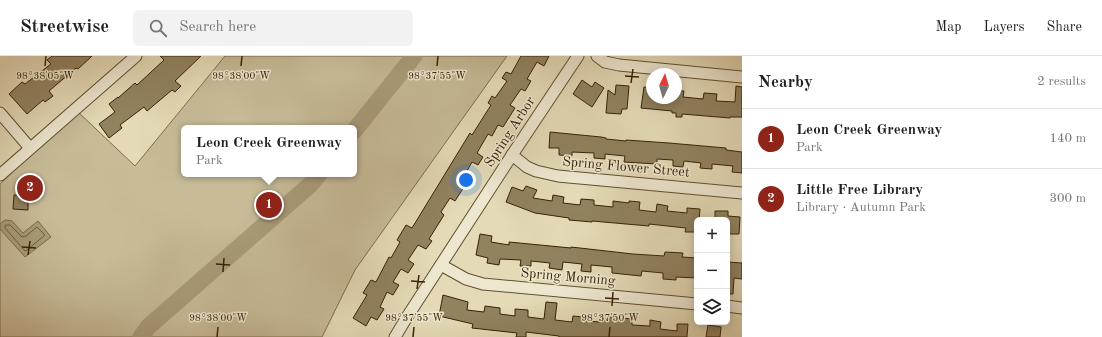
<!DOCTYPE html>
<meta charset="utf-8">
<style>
body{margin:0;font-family:"Old Standard TT",serif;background:#f2f2f2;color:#202124}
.controls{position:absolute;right:12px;bottom:12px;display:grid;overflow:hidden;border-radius:6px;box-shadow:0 2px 10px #0003}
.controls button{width:36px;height:36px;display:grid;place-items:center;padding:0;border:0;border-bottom:1px solid #e0e0e0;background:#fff;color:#202124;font:20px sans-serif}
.compass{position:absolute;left:646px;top:12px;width:36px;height:36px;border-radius:50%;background:#fff;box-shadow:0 2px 10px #0003;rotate:5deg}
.you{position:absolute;left:466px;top:124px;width:14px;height:14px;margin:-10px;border:3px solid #fff;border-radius:50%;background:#1a73e8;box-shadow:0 0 0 6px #1a73e833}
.badge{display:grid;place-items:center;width:26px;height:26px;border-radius:50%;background:#8f2418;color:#fff;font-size:13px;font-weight:700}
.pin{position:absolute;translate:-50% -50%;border:2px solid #fff;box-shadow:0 1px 4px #0006}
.popup{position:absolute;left:181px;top:69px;width:176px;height:52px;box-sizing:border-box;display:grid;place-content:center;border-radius:6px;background:#fff;filter:drop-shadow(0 1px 3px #0005);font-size:13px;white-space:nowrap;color:#757577}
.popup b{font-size:15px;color:#202124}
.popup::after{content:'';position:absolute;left:50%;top:100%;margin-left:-8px;border:8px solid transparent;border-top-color:#fff}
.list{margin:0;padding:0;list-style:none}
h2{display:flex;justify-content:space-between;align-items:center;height:52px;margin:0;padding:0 16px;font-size:17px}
h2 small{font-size:13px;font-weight:400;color:#757577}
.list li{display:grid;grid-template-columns:26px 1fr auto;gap:12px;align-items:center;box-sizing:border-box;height:60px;padding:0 16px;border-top:1px solid #e0e0e0}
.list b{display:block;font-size:15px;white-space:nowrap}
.list p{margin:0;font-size:13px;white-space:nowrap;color:#757577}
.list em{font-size:13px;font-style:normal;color:#757577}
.icon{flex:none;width:22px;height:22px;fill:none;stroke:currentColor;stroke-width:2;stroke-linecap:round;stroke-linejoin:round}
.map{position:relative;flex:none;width:742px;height:281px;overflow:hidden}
header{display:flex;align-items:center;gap:24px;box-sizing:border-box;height:56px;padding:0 20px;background:#fff;border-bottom:1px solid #e0e0e0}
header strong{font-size:19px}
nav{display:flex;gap:22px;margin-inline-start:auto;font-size:14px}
.search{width:280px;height:36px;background:#f2f2f2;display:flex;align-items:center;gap:10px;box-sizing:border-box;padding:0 14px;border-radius:6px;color:#757577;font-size:15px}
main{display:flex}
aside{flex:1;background:#fff}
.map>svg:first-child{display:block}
.green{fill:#c7bb98;stroke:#7f6e4c;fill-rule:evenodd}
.water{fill:#a99b79;stroke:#7b6b49}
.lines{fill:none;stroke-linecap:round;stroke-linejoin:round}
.shore{stroke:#705e3d;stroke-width:1}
.river{stroke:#a99b79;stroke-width:17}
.building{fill:#918260;stroke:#372201}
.minor-casing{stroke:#62502e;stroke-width:13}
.minor{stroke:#ede7d0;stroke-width:11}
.ticks{fill:none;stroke:#372201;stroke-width:1.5}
.labels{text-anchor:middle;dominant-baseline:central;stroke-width:3;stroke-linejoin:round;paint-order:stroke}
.street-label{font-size:14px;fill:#372201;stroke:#ede7d0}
.ticks-label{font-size:10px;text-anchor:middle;fill:#372201;stroke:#ede7d0;stroke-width:3;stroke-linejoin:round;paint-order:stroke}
</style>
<header>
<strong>Streetwise</strong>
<div class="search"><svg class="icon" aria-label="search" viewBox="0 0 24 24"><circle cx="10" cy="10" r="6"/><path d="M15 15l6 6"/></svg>Search here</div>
<nav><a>Map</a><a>Layers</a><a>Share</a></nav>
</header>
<main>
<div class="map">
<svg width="742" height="281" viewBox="0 0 742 281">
<rect width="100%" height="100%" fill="#e4dab7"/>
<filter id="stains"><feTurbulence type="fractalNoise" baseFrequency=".005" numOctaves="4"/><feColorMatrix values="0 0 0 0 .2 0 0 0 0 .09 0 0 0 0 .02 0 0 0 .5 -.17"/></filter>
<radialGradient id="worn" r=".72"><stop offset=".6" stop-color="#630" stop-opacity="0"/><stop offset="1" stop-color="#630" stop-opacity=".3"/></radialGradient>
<!-- green -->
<path class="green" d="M 225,0 L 507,0 L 355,214 L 322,281 L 0,281 L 0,128 L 77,55 L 135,110 ZM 184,72 L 354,72 L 354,118 L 184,118 Z"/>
<!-- water -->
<path class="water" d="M 5,164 L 12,165 L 23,177 L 38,165 L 51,181 L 25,201 L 0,173 L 0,168 Z"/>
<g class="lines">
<!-- shore -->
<path class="shore" d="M 7,169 L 10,169 L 22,181 L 26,180 L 37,171 L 44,178 L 44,180 L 27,194 L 25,195 L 5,172 L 5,170 Z"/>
<!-- river -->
<g class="river">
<path d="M 354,75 L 414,0"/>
<path d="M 141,281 L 148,271 L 311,128 L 319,118"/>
</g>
</g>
<!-- building -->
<g class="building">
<path d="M 52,0 L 92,0 L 78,13 L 76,12 L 49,35 L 53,40 L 45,46 L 43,44 L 27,58 L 9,38 L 22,26 L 25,28 L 51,8 L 47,4 Z"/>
<path d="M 160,0 L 201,0 L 175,25 L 181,30 L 175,36 L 172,34 L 147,55 L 144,51 L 120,69 L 122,72 L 109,82 L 99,68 L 115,56 L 109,48 L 118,41 L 118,42 L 135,27 L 137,29 L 164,4 Z"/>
<path d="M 521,0 L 549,0 L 544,10 L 537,6 L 527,23 L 531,25 L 525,35 L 521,33 L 510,49 L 515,52 L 503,71 L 498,69 L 492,80 L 488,78 L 477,97 L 483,101 L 478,109 L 472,106 L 463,122 L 468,125 L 462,134 L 455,145 L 450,142 L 441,156 L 444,159 L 429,183 L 432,185 L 426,193 L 418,189 L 408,204 L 414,208 L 408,217 L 401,213 L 393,226 L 399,229 L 393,239 L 387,236 L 380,251 L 384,253 L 377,264 L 371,261 L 366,270 L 353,262 L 367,239 L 363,237 L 371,224 L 376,226 L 389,201 L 391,202 L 400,186 L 397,184 L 406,169 L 412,172 L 470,77 L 472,79 L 491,49 L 488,47 L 492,40 L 495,42 L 507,25 L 502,22 L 506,16 L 511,18 Z"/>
<path d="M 582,24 L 592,31 L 595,26 L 604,32 L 592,51 L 573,38 Z"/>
<path d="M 616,29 L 629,30 L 627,53 L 622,53 L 621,58 L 606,57 L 608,34 L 615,39 Z"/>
<path d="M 736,30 L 742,31 L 742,61 L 730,61 L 730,62 L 682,58 L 682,61 L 676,61 L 676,57 L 672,57 L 672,55 L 641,52 L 644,31 L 652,32 L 652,42 L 676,42 L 676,35 L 684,35 L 683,41 L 703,43 L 704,37 L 717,38 L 716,45 L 735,46 Z"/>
<path d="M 550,76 L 601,81 L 606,82 L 606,83 L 626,85 L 626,84 L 669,87 L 726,92 L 726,94 L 742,96 L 742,117 L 732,116 L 733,110 L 712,108 L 712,113 L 700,112 L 701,107 L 684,105 L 683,111 L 673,110 L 673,104 L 657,103 L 657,108 L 624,106 L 625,100 L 605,98 L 605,103 L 594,102 L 594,97 L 572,96 L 572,100 L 559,99 L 559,92 L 549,92 Z"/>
<path d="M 526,130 L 537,134 L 533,142 L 552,145 L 553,139 L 564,141 L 563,147 L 580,149 L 581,143 L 594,144 L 594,149 L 613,151 L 613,145 L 629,147 L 629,145 L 640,146 L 639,154 L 656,156 L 657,148 L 668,150 L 667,155 L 687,157 L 687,152 L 700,153 L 699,164 L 697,164 L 697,176 L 685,176 L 686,172 L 649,168 L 649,170 L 592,165 L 592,166 L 569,164 L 569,162 L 535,157 L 506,146 L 512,131 L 523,135 Z"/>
<path d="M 14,139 L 28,140 L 28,154 L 13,153 Z"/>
<path d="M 715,155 L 728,155 L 728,160 L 740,161 L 739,178 L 727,178 L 727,164 L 715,164 Z"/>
<path d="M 480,178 L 492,180 L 491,186 L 509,189 L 509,186 L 571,192 L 571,191 L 633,198 L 664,200 L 665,196 L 683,197 L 682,201 L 697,202 L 697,222 L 676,221 L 676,224 L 663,223 L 663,217 L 642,215 L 641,220 L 612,217 L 612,211 L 591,209 L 591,216 L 581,215 L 582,208 L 563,206 L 562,214 L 549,212 L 550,207 L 531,205 L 531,210 L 520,210 L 521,204 L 500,203 L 499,209 L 487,207 L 488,202 L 476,199 Z"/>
<path d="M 727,206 L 742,207 L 742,223 L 734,222 L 733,238 L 727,238 Z"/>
<path d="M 443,239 L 468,246 L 467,254 L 484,256 L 485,250 L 500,252 L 500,258 L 515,260 L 515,253 L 528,254 L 528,261 L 544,263 L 546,246 L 557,247 L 555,264 L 572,266 L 573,260 L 584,261 L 583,265 L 601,266 L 601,260 L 632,263 L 632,269 L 650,270 L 650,264 L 661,266 L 660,273 L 677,275 L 677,268 L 688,268 L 687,281 L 559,281 L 559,280 L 526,276 L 526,281 L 516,281 L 517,277 L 472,272 L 473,268 L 439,260 Z"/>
<path d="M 708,269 L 721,271 L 720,281 L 706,281 Z"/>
</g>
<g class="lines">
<!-- minor casing -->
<g class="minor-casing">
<g id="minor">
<path d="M 597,0 L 605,6 L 619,9 L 742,21"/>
<path d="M 0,57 L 30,92"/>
<path d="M 512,99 L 527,111 L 536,115 L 558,120 L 742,137"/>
<path d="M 0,119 L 136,0"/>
<path d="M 441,209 L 466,223 L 483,228 L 697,248"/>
<path d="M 727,250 L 742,252"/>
<path d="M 395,281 L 407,261 L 512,99 L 578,0"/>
</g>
</g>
<!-- minor -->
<use href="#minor" class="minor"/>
</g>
<!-- ticks -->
<path class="ticks" d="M 45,10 L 46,0M 241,10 L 242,0M 437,10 L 438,0M 625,20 L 639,21M 631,27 L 633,13M 22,191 L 36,192M 28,199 L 30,185M 216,208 L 230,209M 223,216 L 224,202M 411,225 L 425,226M 417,233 L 419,219M 605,242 L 619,243M 612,250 L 613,236M 217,281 L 218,271M 413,281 L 414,271M 609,281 L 610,271"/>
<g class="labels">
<!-- street labels -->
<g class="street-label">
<text transform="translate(510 76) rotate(-57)">Spring Arbor</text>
<text transform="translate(626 111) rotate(5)">Spring Flower Street</text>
<text transform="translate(568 221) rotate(5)">Spring Morning</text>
</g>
</g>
<g class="ticks-label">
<text x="45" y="23">98°38'05"W</text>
<text x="241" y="23">98°38'00"W</text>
<text x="437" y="23">98°37'55"W</text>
<text x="218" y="265">98°38'00"W</text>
<text x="414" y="265">98°37'55"W</text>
<text x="610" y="265">98°37'50"W</text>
</g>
<rect width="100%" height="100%" filter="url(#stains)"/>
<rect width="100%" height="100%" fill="url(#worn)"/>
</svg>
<div class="controls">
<button>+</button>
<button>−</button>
<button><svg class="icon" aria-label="layers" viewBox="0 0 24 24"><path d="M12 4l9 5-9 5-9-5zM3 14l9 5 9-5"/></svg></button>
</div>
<svg class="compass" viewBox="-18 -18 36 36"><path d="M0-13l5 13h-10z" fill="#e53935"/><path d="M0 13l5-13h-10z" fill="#757577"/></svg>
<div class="you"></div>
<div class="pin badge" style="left:269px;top:149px">1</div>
<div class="popup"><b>Leon Creek Greenway</b>Park</div>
<div class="pin badge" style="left:30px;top:132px">2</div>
</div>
<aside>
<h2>Nearby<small>2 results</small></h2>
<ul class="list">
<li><span class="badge">1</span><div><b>Leon Creek Greenway</b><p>Park</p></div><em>140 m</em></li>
<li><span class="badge">2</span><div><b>Little Free Library</b><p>Library · Autumn Park</p></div><em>300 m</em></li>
</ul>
</aside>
</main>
